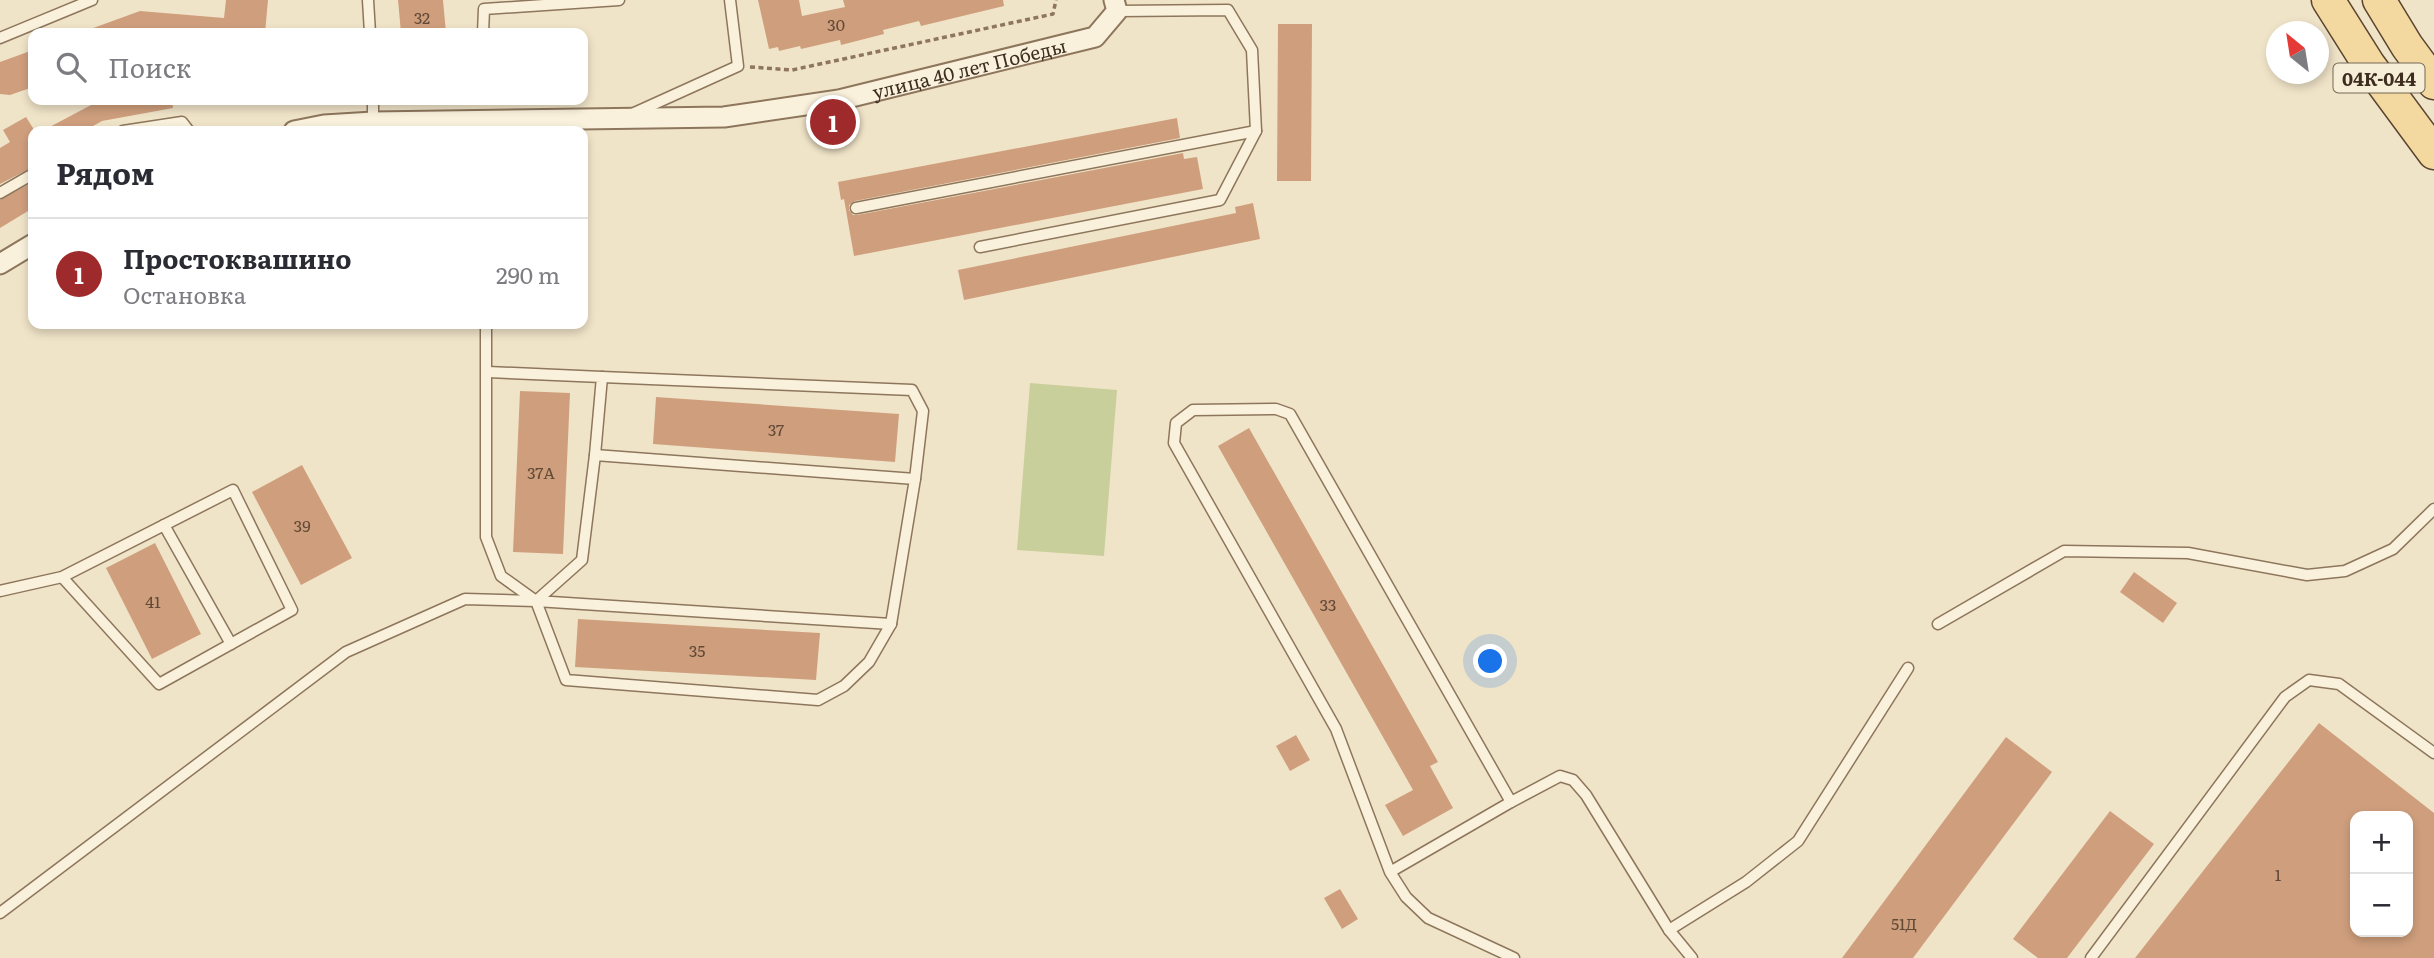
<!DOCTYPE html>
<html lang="ru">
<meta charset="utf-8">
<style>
body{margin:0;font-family:Literata,serif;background:#f7f7f7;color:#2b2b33}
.controls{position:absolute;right:21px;bottom:21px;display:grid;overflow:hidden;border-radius:14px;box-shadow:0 4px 10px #0003}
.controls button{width:63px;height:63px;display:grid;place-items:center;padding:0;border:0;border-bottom:2px solid #e1e1e2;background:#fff;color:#2b2b33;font:35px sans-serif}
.compass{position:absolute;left:2266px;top:21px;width:63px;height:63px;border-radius:50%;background:#fff;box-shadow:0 4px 10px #0003;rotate:330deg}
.you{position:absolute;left:1491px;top:662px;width:24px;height:24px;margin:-18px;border:5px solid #fff;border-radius:50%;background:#1a73e8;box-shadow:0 0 0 10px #1a73e833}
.badge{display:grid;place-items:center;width:46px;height:46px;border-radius:50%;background:#9e2a2b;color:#fff;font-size:23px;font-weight:700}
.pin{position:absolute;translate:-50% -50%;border:4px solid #fff;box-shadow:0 2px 7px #0006}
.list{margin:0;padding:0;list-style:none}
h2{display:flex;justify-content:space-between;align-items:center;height:91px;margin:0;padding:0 28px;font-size:30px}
h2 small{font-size:23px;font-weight:400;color:#7c7c81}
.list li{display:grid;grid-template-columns:46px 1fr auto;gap:21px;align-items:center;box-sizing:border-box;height:112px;padding:0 28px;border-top:2px solid #e1e1e2}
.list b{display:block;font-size:26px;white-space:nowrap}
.list p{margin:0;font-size:23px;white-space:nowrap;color:#7c7c81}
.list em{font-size:23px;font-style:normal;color:#7c7c81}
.icon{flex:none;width:38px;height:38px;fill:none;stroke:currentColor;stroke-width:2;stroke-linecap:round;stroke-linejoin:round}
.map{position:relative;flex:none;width:2434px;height:958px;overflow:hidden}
.search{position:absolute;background:#fff;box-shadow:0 4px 10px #0003;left:28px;top:28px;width:560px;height:77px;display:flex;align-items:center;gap:18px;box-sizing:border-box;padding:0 24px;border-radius:14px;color:#7c7c81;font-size:26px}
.panel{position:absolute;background:#fff;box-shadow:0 4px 10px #0003;left:28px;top:126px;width:560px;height:203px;border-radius:14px}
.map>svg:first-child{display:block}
.green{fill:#c9cf9b}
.building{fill:#cf9f7d;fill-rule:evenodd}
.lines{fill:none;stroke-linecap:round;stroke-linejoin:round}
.service-casing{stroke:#8d765c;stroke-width:13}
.minor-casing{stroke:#8d765c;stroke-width:23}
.primary-casing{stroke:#5b4430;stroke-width:35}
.path{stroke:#8d765c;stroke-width:3.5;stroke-dasharray:5 3.5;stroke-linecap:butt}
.service{stroke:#faf1dc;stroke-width:10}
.minor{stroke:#faf1dc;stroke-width:19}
.primary{stroke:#f3d9a0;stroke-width:32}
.labels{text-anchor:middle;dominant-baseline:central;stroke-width:7;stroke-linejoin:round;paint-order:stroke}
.number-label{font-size:16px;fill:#624a37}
.shield{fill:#f7eed8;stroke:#756857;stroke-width:2}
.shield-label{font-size:18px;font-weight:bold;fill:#3d2e20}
.street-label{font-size:19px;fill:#3d2e20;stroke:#f7eed8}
</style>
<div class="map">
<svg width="2434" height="958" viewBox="0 0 2434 958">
<rect width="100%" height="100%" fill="#f0e4c8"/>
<!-- green -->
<path class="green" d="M 1030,383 L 1117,390 L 1104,556 L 1017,550 Z"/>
<!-- building -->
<g class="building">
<path d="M 226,0 L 268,0 L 265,33 L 86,33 L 85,31 L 140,11 L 224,18 Z"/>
<path d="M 398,0 L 443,0 L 446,33 L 401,33 Z"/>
<path d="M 758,0 L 799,0 L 802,16 L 845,7 L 843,0 L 1003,0 L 1004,6 L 921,26 L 919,21 L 883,30 L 884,34 L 841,45 L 840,40 L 801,49 L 800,46 L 779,51 L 778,47 L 769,49 Z"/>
<path d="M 1278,24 L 1312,24 L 1311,181 L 1277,181 Z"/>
<path d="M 33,50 L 33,87 L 10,95 L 0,94 L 0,62 Z"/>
<path d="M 116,100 L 172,100 L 173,108 L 102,121 L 84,131 L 42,131 L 93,104 Z"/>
<path d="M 26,117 L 33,128 L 33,167 L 0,184 L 0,148 L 10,142 L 3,130 Z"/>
<path d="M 1177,118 L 1180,138 L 855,201 L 849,205 L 849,210 L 853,215 L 857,215 L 1183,153 L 1184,159 L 1197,157 L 1203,189 L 854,256 L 844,199 L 841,200 L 838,182 Z"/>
<path d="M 33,182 L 33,208 L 0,228 L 0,200 Z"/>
<path d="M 1253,203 L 1260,239 L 964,300 L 958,270 L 1236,213 L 1235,207 Z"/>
<path d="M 520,391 L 570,393 L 563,554 L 513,552 Z"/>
<path d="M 656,397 L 899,414 L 895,462 L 653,444 Z"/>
<path d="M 1249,428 L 1438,762 L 1430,766 L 1453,808 L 1403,836 L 1385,805 L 1413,790 L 1218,446 Z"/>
<path d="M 302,465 L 352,558 L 301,585 L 252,492 Z"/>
<path d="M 155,543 L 201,634 L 152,659 L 106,568 Z"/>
<path d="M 2134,572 L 2177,603 L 2163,623 L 2120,592 Z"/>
<path d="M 578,619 L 820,633 L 816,680 L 575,667 Z"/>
<path d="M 2319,723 L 2434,813 L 2434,958 L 2135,958 ZM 2355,816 L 2408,816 L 2408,932 L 2355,932 Z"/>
<path d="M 1296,735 L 1310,760 L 1290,771 L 1276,746 Z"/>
<path d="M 2006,737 L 2052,772 L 1913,958 L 1842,958 Z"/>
<path d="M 2110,811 L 2154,844 L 2067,958 L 2038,958 L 2013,939 Z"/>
<path d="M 1340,889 L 1358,919 L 1342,929 L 1324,898 Z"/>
</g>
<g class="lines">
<!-- service casing -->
<g class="service-casing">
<g id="service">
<path d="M 368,0 L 370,33"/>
<path d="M 483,33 L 484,9 L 619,0"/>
<path d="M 0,38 L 92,0"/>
<path d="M 373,100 L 373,122"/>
<path d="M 632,114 L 738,66 L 730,0"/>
<path d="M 123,131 L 182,122 L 189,131"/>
<path d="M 0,193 L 33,174"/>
<path d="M 856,208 L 1256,131"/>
<path d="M 980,247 L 1220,200 L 1256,131 L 1252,50 L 1228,10 L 1117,11"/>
<path d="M 486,324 L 486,537 L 501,576 L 536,601 L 566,680 L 818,700 L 844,686 L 869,662 L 891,624"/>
<path d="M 488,372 L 602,377 L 595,455"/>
<path d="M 602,377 L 912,390 L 923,411 L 915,479"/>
<path d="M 164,525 L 231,644"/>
<path d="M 0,591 L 62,577 L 233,490 L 292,610 L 159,684 L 62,577"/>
<path d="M 1938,624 L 2064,551 L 2188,553 L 2307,575 L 2345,571 L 2393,549 L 2434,509"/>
<path d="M 1511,802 L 1560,776 L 1573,780 L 1586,795 L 1669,930"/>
<path d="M 1390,872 L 1511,802 L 1290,414 L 1276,409 L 1193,410 L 1176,423 L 1174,443 L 1336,729 L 1390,872 L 1406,897 L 1428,918 L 1514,958"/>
<path d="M 0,913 L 346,652 L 465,599 L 536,601 L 891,624 L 915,479 L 595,455 L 582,560 L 536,601"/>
<path d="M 1692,958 L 1669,930 L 1746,882 L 1798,841 L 1908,668"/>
<path d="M 2091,958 L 2285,697 L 2309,680 L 2339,684 L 2434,753"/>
</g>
</g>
<!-- minor casing -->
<g class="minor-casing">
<g id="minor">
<path id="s1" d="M 294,131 L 324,125 L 373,122 L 724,117 L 839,100 L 1095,37 L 1117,11 L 1114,0"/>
<path d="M 0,264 L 33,244"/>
</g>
</g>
<!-- primary casing -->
<g class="primary-casing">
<g id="primary">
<path d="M 2328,0 L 2369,65 L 2434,153"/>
<path d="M 2379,0 L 2407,46 L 2434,83"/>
</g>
</g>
<!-- path -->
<path class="path" d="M 750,67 L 792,70 L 1053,14 L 1056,0"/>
<!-- service -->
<use href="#service" class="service"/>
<!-- minor -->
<use href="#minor" class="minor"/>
<!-- primary -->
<use href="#primary" class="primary"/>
</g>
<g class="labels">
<!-- number labels -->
<g class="number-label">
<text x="422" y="17">32</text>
<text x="836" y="24">30</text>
<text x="776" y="429">37</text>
<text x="541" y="472">37А</text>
<text x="302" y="525">39</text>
<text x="153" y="601">41</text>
<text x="1328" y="604">33</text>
<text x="697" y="650">35</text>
<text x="2278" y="874">1</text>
<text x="1904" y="923">51Д</text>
</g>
<!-- shield labels -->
<rect class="shield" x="2333.5" y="63.5" width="91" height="29" rx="5"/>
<g class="shield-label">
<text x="2379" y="78">04К-044</text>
</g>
<!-- street labels -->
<g class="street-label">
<text stroke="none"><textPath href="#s1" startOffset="681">улица 40 лет Победы</textPath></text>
</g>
</g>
</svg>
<div class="controls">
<button>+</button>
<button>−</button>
</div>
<svg class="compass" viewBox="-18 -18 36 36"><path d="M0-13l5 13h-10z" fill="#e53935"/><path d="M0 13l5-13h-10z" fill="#7c7c81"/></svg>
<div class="you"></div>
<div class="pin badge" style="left:833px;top:122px">1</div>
<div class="search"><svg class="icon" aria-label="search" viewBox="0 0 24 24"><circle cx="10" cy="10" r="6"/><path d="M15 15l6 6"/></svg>Поиск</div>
<section class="panel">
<h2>Рядом<small></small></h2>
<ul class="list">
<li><span class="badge">1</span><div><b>Простоквашино</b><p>Остановка</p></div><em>290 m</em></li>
</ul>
</section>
</div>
